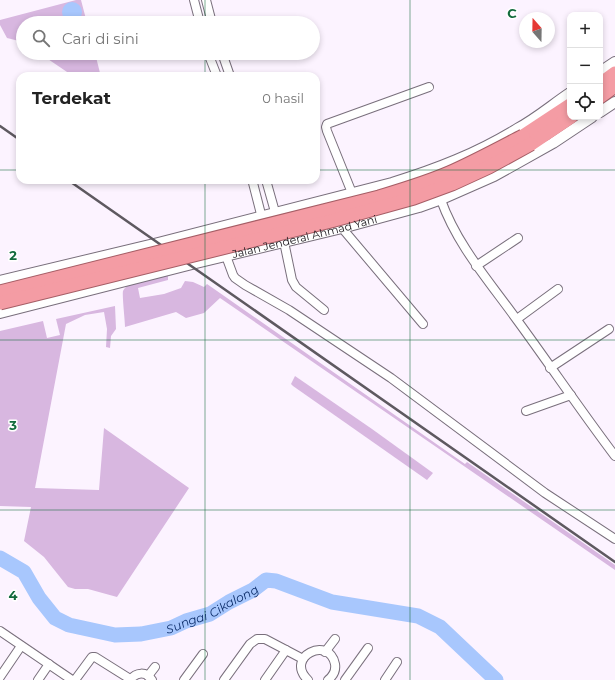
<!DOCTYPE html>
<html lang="id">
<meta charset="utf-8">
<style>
body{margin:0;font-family:Montserrat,sans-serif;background:#f6f6f6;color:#222}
.controls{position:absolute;right:12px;top:12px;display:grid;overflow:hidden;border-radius:8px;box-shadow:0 2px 6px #0003}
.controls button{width:36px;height:36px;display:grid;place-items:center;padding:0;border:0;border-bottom:1px solid #e0e0e0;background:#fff;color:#222;font:20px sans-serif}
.compass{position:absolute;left:519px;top:12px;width:36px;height:36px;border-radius:50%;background:#fff;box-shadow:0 2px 6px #0003;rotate:340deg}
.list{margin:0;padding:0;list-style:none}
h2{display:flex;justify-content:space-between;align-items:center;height:52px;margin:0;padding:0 16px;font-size:17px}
h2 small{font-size:13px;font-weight:400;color:#767676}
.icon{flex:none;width:22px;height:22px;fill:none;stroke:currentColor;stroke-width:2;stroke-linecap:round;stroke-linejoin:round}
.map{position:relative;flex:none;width:615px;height:680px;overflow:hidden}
.search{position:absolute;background:#fff;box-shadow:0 2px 6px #0003;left:16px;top:16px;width:304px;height:44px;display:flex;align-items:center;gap:10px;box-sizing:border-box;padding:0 14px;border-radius:22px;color:#767676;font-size:15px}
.panel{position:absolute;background:#fff;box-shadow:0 2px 6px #0003;left:16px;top:72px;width:304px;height:112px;border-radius:12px}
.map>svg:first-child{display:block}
.green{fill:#d8b7e0}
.water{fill:#a8c7fd}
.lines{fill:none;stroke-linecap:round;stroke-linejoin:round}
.river{stroke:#a8c7fd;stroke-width:15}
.minor-casing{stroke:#796f7c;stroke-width:10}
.tertiary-casing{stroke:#796f7c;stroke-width:12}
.trunk-casing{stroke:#a65e66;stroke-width:15}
.minor{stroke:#fff;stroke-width:8}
.tertiary{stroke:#fff;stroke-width:10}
.trunk{stroke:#f49ca4;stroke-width:13}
.rail{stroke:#5e5960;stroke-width:2.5}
.trunk-bridge-casing{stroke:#a65e66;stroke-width:15;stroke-linecap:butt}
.trunk-bridge{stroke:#f49ca4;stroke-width:13}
.grid{fill:none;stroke:#136b3d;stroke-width:1;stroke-opacity:0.55}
.labels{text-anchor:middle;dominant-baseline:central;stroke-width:3;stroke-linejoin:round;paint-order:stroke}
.street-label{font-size:11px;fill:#1b171c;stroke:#fff}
.water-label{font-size:12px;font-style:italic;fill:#0e2f6c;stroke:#fff}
.grid-label{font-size:13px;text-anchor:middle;font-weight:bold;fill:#136b3d;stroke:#fff;stroke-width:3;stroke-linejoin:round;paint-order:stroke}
</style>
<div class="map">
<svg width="615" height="680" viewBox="0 0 615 680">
<rect width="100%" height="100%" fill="#fcf3ff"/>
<!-- green -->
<g class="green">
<path d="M 76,0 L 81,0 L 87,23 L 23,23 L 23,42 L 7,38 L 0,25 L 0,20 Z"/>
<path d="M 39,53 L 95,53 L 100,73 L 95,76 L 73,76 Z"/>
<path d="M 168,274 L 168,280 L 138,288 L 140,298 L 164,294 L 181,288 L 185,281 L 193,282 L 204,287 L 207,284 L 465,464 L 467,462 L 615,565 L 615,570 L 220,298 L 204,313 L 186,318 L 176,312 L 125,327 C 125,320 122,296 123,291 C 124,288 127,286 130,284 Z"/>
<path d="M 115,306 L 116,329 L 111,336 L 110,348 L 106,347 L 107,329 L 104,312 L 85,315 L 66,324 L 35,488 L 99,490 L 104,428 L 189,488 L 117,597 L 88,589 L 75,589 L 68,587 L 44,557 L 24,541 L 31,507 L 0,506 L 0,331 L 43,321 L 47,338 L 60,335 L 56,319 Z"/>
<path d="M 295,376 L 372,429 L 433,473 L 427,480 L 293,386 L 291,384 Z"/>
</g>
<!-- water -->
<circle class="water" cx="72" cy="12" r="10"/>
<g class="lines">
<!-- river -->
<path class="river" id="s1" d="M 0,558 L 24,572 L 39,598 L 55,618 L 69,625 L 115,635 L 141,634 L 171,628 L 186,621 L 210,614 L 229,602 L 253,590 L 266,580 L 276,581 L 332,602 L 418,616 L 440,627 L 496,680"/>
<!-- minor casing -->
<g class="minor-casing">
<g id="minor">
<path d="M 194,0 L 200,23"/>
<path d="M 206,0 L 212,23"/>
<path d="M 208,53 L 217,76"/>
<path d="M 222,53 L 230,76"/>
<path d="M 266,180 L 277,219"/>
<path d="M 253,183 L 263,222"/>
<path d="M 352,193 L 327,131 L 326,127 L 327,124 L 429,87"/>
<path d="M 441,200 C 457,245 489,281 517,320 C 550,365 581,411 615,456"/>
<path d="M 342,228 L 423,324"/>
<path d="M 283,237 L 292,280 L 296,287 L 324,310"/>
<path d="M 226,256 L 233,275 L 235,278 L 245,285 L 289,310 L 391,378 L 545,493 L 615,539"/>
<path d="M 476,266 L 518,238"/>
<path d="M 517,319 L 558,289"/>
<path d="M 550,368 L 609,329"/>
<path d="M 526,411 L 571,395"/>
<path d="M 0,631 L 72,680"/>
<path d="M 325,652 L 335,639"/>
<path d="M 148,676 L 155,667"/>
<path d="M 0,677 L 21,646"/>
<path d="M 38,680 L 49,664"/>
<path d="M 75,680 L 92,657 L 95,657 L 130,679"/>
<path d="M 130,680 C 136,672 146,671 152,680"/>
<path d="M 184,680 L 203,654"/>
<path d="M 224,680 L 250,644 L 257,639 L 265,639 L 303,659"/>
<path d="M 265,680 L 286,650"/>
<path d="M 308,680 C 284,657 329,635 335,664 C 336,670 333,676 328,680"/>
<path d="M 345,680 L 368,648"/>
<path d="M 385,680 L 397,662"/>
</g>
</g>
<!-- tertiary casing -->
<g class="tertiary-casing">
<g id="tertiary">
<path d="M 600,72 L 615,62"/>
<path d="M 600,112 L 615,102"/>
<path d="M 0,281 L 158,243 L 392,183 C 437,169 476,154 517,129 C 536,119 552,105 570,93"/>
<path id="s2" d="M 0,313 L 196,263 L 342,228 L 419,207 L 444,198 L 494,176 L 553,143 L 592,117"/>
</g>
</g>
<!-- trunk casing -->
<g class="trunk-casing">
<g id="trunk">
<path d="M 600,84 L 615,73"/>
<path d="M 600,97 L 615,86"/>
<path d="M 523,136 L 570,105"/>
<path d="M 531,144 L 571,117"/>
</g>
</g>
<!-- minor -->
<use href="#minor" class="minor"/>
<!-- tertiary -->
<use href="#tertiary" class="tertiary"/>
<!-- trunk -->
<use href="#trunk" class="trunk"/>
<!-- rail -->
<g class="rail">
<path d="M 0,126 L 20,140"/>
<path d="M 68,180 L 615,562"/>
</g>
<!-- trunk-bridge casing -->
<g class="trunk-bridge-casing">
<g id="trunk-bridge">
<path d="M 0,292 L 379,197 C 402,190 426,183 449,173 C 474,162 498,149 523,136"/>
<path d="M 0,303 L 331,221 L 414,198 L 452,184 L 489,167 L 531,144"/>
</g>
</g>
<!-- trunk-bridge -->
<use href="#trunk-bridge" class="trunk-bridge"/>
</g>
<!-- grid -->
<path class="grid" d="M 205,0 L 205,23M 410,0 L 410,680M 205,53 L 205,76M 0,170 L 20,170M 316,170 L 615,170M 205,180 L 205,680M 0,340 L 615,340M 0,510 L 615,510"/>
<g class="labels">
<!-- street labels -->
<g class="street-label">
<text stroke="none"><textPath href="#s2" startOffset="314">Jalan Jenderal Ahmad Yani</textPath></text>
</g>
<!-- water labels -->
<g class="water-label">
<text stroke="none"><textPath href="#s1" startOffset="248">Sungai Cikalong</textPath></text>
</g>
</g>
<g class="grid-label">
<text x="512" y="18">C</text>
<text x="13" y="260">2</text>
<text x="13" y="430">3</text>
<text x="13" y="600">4</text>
</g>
</svg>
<div class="controls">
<button>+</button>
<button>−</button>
<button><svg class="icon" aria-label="locate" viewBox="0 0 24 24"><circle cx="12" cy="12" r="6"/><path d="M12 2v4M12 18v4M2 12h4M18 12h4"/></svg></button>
</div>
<svg class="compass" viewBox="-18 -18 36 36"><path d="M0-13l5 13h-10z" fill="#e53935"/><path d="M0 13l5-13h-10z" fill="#767676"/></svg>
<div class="search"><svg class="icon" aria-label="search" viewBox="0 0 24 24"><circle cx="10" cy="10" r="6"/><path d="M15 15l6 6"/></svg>Cari di sini</div>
<section class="panel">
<h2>Terdekat<small>0 hasil</small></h2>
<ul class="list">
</ul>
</section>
</div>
